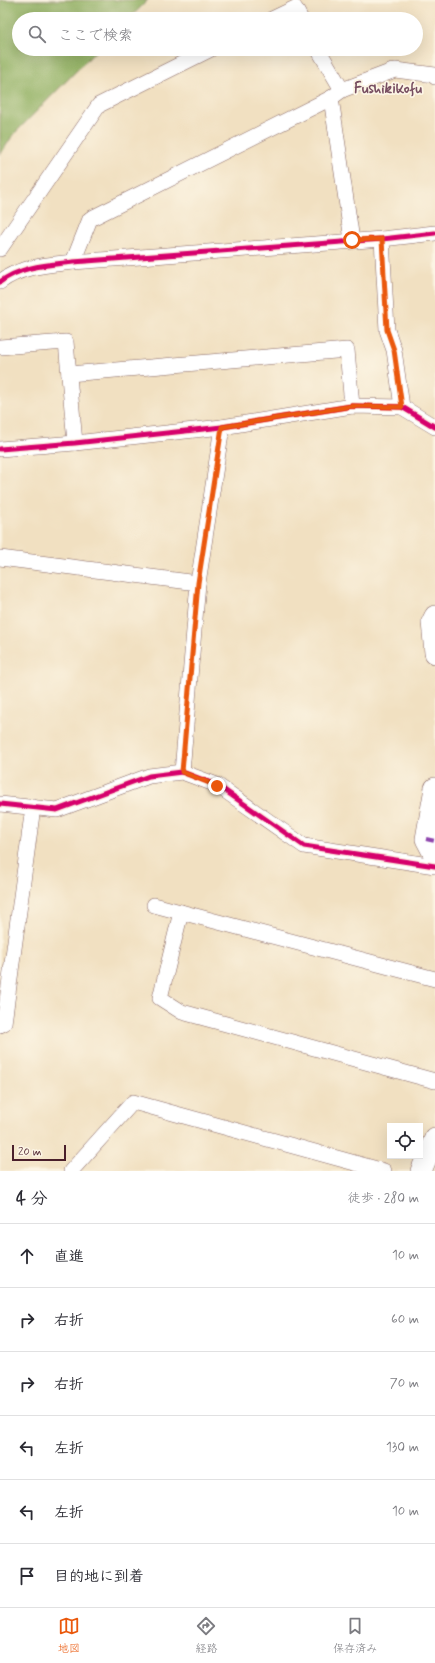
<!DOCTYPE html>
<html lang="ja">
<meta charset="utf-8">
<style>
body{margin:0;font-family:Mynerve,"Klee One",sans-serif;background:#f2f2f3;color:#2b2b33}
.controls{position:absolute;right:12px;bottom:12px;display:grid;overflow:hidden;border-radius:0px;box-shadow:0 4px 16px #0002}
.controls button{width:36px;height:36px;display:grid;place-items:center;padding:0;border:0;border-bottom:1px solid #e1e1e2;background:#fff;color:#2b2b33;font:20px sans-serif}
.scale{position:absolute;left:12px;bottom:10px;width:54px;box-sizing:border-box;padding-left:4px;border:2px solid #4a1f2b;border-top:0;font-size:11px;line-height:14px;white-space:nowrap;color:#4a1f2b;-webkit-text-stroke:3px #fcf5e5;paint-order:stroke}
.stop{position:absolute;width:12px;height:12px;margin:-9px;border:3px solid #ea580c;border-radius:50%;background:#fff}
.stop.end{background:#ea580c;border-color:#fff;box-shadow:0 1px 4px #0008}
.list{margin:0;padding:0;list-style:none}
h2{display:flex;justify-content:space-between;align-items:center;height:52px;margin:0;padding:0 16px;font-size:17px}
h2 small{font-size:13px;font-weight:400;color:#7c7c81}
.list li{display:grid;grid-template-columns:26px 1fr auto;gap:12px;align-items:center;box-sizing:border-box;height:64px;padding:0 16px;border-top:1px solid #e1e1e2}
.list b{display:block;font-size:15px;white-space:nowrap}
.list em{font-size:13px;font-style:normal;color:#7c7c81}
.icon{flex:none;width:22px;height:22px;fill:none;stroke:currentColor;stroke-width:2;stroke-linecap:round;stroke-linejoin:round}
.map{position:relative;flex:none;width:435px;height:1171px;overflow:hidden}
.search{position:absolute;background:#fff;box-shadow:0 4px 16px #0002;left:12px;right:12px;top:12px;height:44px;display:flex;align-items:center;gap:10px;box-sizing:border-box;padding:0 14px;border-radius:22px;color:#7c7c81;font-size:15px}
.sheet{height:436px;background:#fff}
nav{display:flex;justify-content:space-around;align-items:center;box-sizing:border-box;height:56px;border-top:1px solid #e1e1e2;background:#fff;font-size:11px;color:#7c7c81}
nav a{display:grid;justify-items:center;gap:2px}
nav .on{color:#ea580c}
.map>svg:first-child{display:block}
.forest{fill:#92b164;stroke:#6e6848}
.lines{fill:none;stroke-linecap:round;stroke-linejoin:round}
.street-casing{stroke:#846360;stroke-width:16}
.secondary-casing{stroke:#846360;stroke-width:22}
.street{stroke:#fff;stroke-width:15}
.secondary{stroke:#fff;stroke-width:21}
.quiet{stroke:#8e44ad;stroke-width:4;stroke-dasharray:8 4;stroke-linecap:butt}
.cycleway-casing{stroke:#fcf5e5;stroke-width:8}
.cycleway{stroke:#d6006c;stroke-width:5}
.route{stroke:#ea580c;stroke-width:5}
.labels{text-anchor:middle;dominant-baseline:central;stroke-width:3.5;stroke-linejoin:round;paint-order:stroke}
.neighbourhood-label{font-size:15px;font-weight:bold;fill:#774e61;stroke:#fcf5e5}
</style>
<div class="map">
<svg width="435" height="1171" viewBox="0 0 435 1171">
<rect width="100%" height="100%" fill="#fcf5e5"/>
<filter id="ink" filterUnits="userSpaceOnUse"><feTurbulence type="fractalNoise" baseFrequency=".025" numOctaves="2"/><feDisplacementMap in="SourceGraphic" scale="8" xChannelSelector="R" yChannelSelector="G"/><feConvolveMatrix kernelMatrix="1 2 1 2 8 2 1 2 1" color-interpolation-filters="sRGB"/></filter>
<filter id="wash" filterUnits="userSpaceOnUse"><feTurbulence type="fractalNoise" baseFrequency=".012" numOctaves="4" result="noise"/><feDisplacementMap in="SourceGraphic" scale="16" xChannelSelector="R" yChannelSelector="G"/><feGaussianBlur stdDeviation="0.9" result="paint"/><feColorMatrix in="noise" values="0 0 0 0 0 0 0 0 0 0 0 0 0 0 0 0 0 1.4 0 .05"/><feComposite in="paint" operator="in"/></filter>
<g filter="url(#wash)">
<rect width="100%" height="100%" fill="#f1e0c1"/>
<!-- forest -->
<path class="forest" d="M 0,0 L 148,0 L 129,19 L 19,19 L 19,49 L 98,49 L 13,135 L 0,155 Z"/>
</g>
<g filter="url(#ink)">
<g class="lines">
<!-- street casing -->
<g class="street-casing">
<g id="street">
<path d="M 272,19 L 295,8 L 301,19"/>
<path d="M 318,49 L 342,90"/>
<path d="M 331,98 L 352,240"/>
<path d="M 382,239 L 387,330 L 394,350 L 402,407"/>
<path d="M 0,249 L 99,105 L 211,49"/>
<path d="M 73,262 L 90,219 L 331,98 L 342,90 L 395,70 L 435,75 L 435,77"/>
<path d="M 0,282 C 21,266 47,265 73,262 L 382,239 L 435,233"/>
<path d="M 0,347 L 66,342 L 75,443"/>
<path d="M 69,374 L 347,350 L 352,406"/>
<path d="M 0,449 L 75,443 L 222,427 L 352,406 L 402,407 L 435,427"/>
<path d="M 0,558 L 198,583"/>
<path d="M 182,772 L 198,583 L 222,427"/>
<path d="M 0,804 L 57,810 L 149,776 L 182,772 L 217,785 L 304,846 L 435,866"/>
<path d="M 154,905 L 435,979"/>
<path d="M 181,912 L 160,998 L 182,1012 L 435,1081"/>
<path d="M 0,1025 L 4,1023 L 33,807"/>
<path d="M 71,1171 L 133,1102 L 384,1171"/>
</g>
</g>
<!-- secondary casing -->
<g class="secondary-casing">
<g id="secondary">
<path d="M 435,616 L 432,622 L 435,653"/>
<path d="M 435,788 L 426,839 L 435,856"/>
<path d="M 421,1171 L 435,1138"/>
</g>
</g>
<!-- street -->
<use href="#street" class="street"/>
<!-- secondary -->
<use href="#secondary" class="secondary"/>
<!-- quiet -->
<path class="quiet" d="M 426,839 L 435,841"/>
<!-- cycleway casing -->
<g class="cycleway-casing">
<g id="cycleway">
<path d="M 0,282 C 21,266 47,265 73,262 L 382,239 L 435,233"/>
<path d="M 0,449 L 75,443 L 222,427 L 352,406 L 402,407 L 435,427"/>
<path d="M 0,804 L 57,810 L 149,776 L 182,772 L 217,785 L 304,846 L 435,866"/>
</g>
</g>
<!-- cycleway -->
<use href="#cycleway" class="cycleway"/>
</g>
</g>
<g class="lines" filter="url(#ink)">
<!-- route -->
<path class="route" d="M 217,786 L 182,772 L 198,583 L 222,427 L 352,406 L 402,407 L 394,350 L 387,330 L 382,239 L 352,240"/>
</g>
<g class="labels">
<!-- neighbourhood labels -->
<g class="neighbourhood-label">
<text x="388" y="89">Fushikikofu</text>
</g>
</g>
</svg>
<div class="controls">
<button><svg class="icon" aria-label="locate" viewBox="0 0 24 24"><circle cx="12" cy="12" r="6"/><path d="M12 2v4M12 18v4M2 12h4M18 12h4"/></svg></button>
</div>
<div class="scale">20 m</div>
<div class="stop" style="left:352px;top:240px"></div>
<div class="stop end" style="left:217px;top:786px"></div>
<div class="search"><svg class="icon" aria-label="search" viewBox="0 0 24 24"><circle cx="10" cy="10" r="6"/><path d="M15 15l6 6"/></svg>ここで検索</div>
</div>
<section class="sheet">
<h2>4 分<small>徒歩 · 280 m</small></h2>
<ul class="list">
<li><svg class="icon" aria-label="ahead" viewBox="0 0 24 24"><path d="M12 20V5M6 11l6-6 6 6"/></svg><div><b>直進</b></div><em>10 m</em></li>
<li><svg class="icon" aria-label="right" viewBox="0 0 24 24"><path d="M7 20v-9h11M14 6l5 5-5 5"/></svg><div><b>右折</b></div><em>60 m</em></li>
<li><svg class="icon" aria-label="right" viewBox="0 0 24 24"><path d="M7 20v-9h11M14 6l5 5-5 5"/></svg><div><b>右折</b></div><em>70 m</em></li>
<li><svg class="icon" aria-label="left" viewBox="0 0 24 24"><path d="M17 20v-9H6M10 6l-5 5 5 5"/></svg><div><b>左折</b></div><em>130 m</em></li>
<li><svg class="icon" aria-label="left" viewBox="0 0 24 24"><path d="M17 20v-9H6M10 6l-5 5 5 5"/></svg><div><b>左折</b></div><em>10 m</em></li>
<li><svg class="icon" aria-label="arrive" viewBox="0 0 24 24"><path d="M6 21V4h12l-3 4 3 4H6"/></svg><div><b>目的地に到着</b></div></li>
</ul>
</section>
<nav>
<a class="on"><svg class="icon" aria-label="map" viewBox="0 0 24 24"><path d="M3 6l6-2 6 2 6-2v14l-6 2-6-2-6 2zM9 4v14M15 6v14"/></svg>地図</a>
<a><svg class="icon" aria-label="directions" viewBox="0 0 24 24"><path d="M12 3l9 9-9 9-9-9zM9 14v-3h6M13 9l2 2-2 2"/></svg>経路</a>
<a><svg class="icon" aria-label="saved" viewBox="0 0 24 24"><path d="M7 4h10v16l-5-4-5 4z"/></svg>保存済み</a>
</nav>
